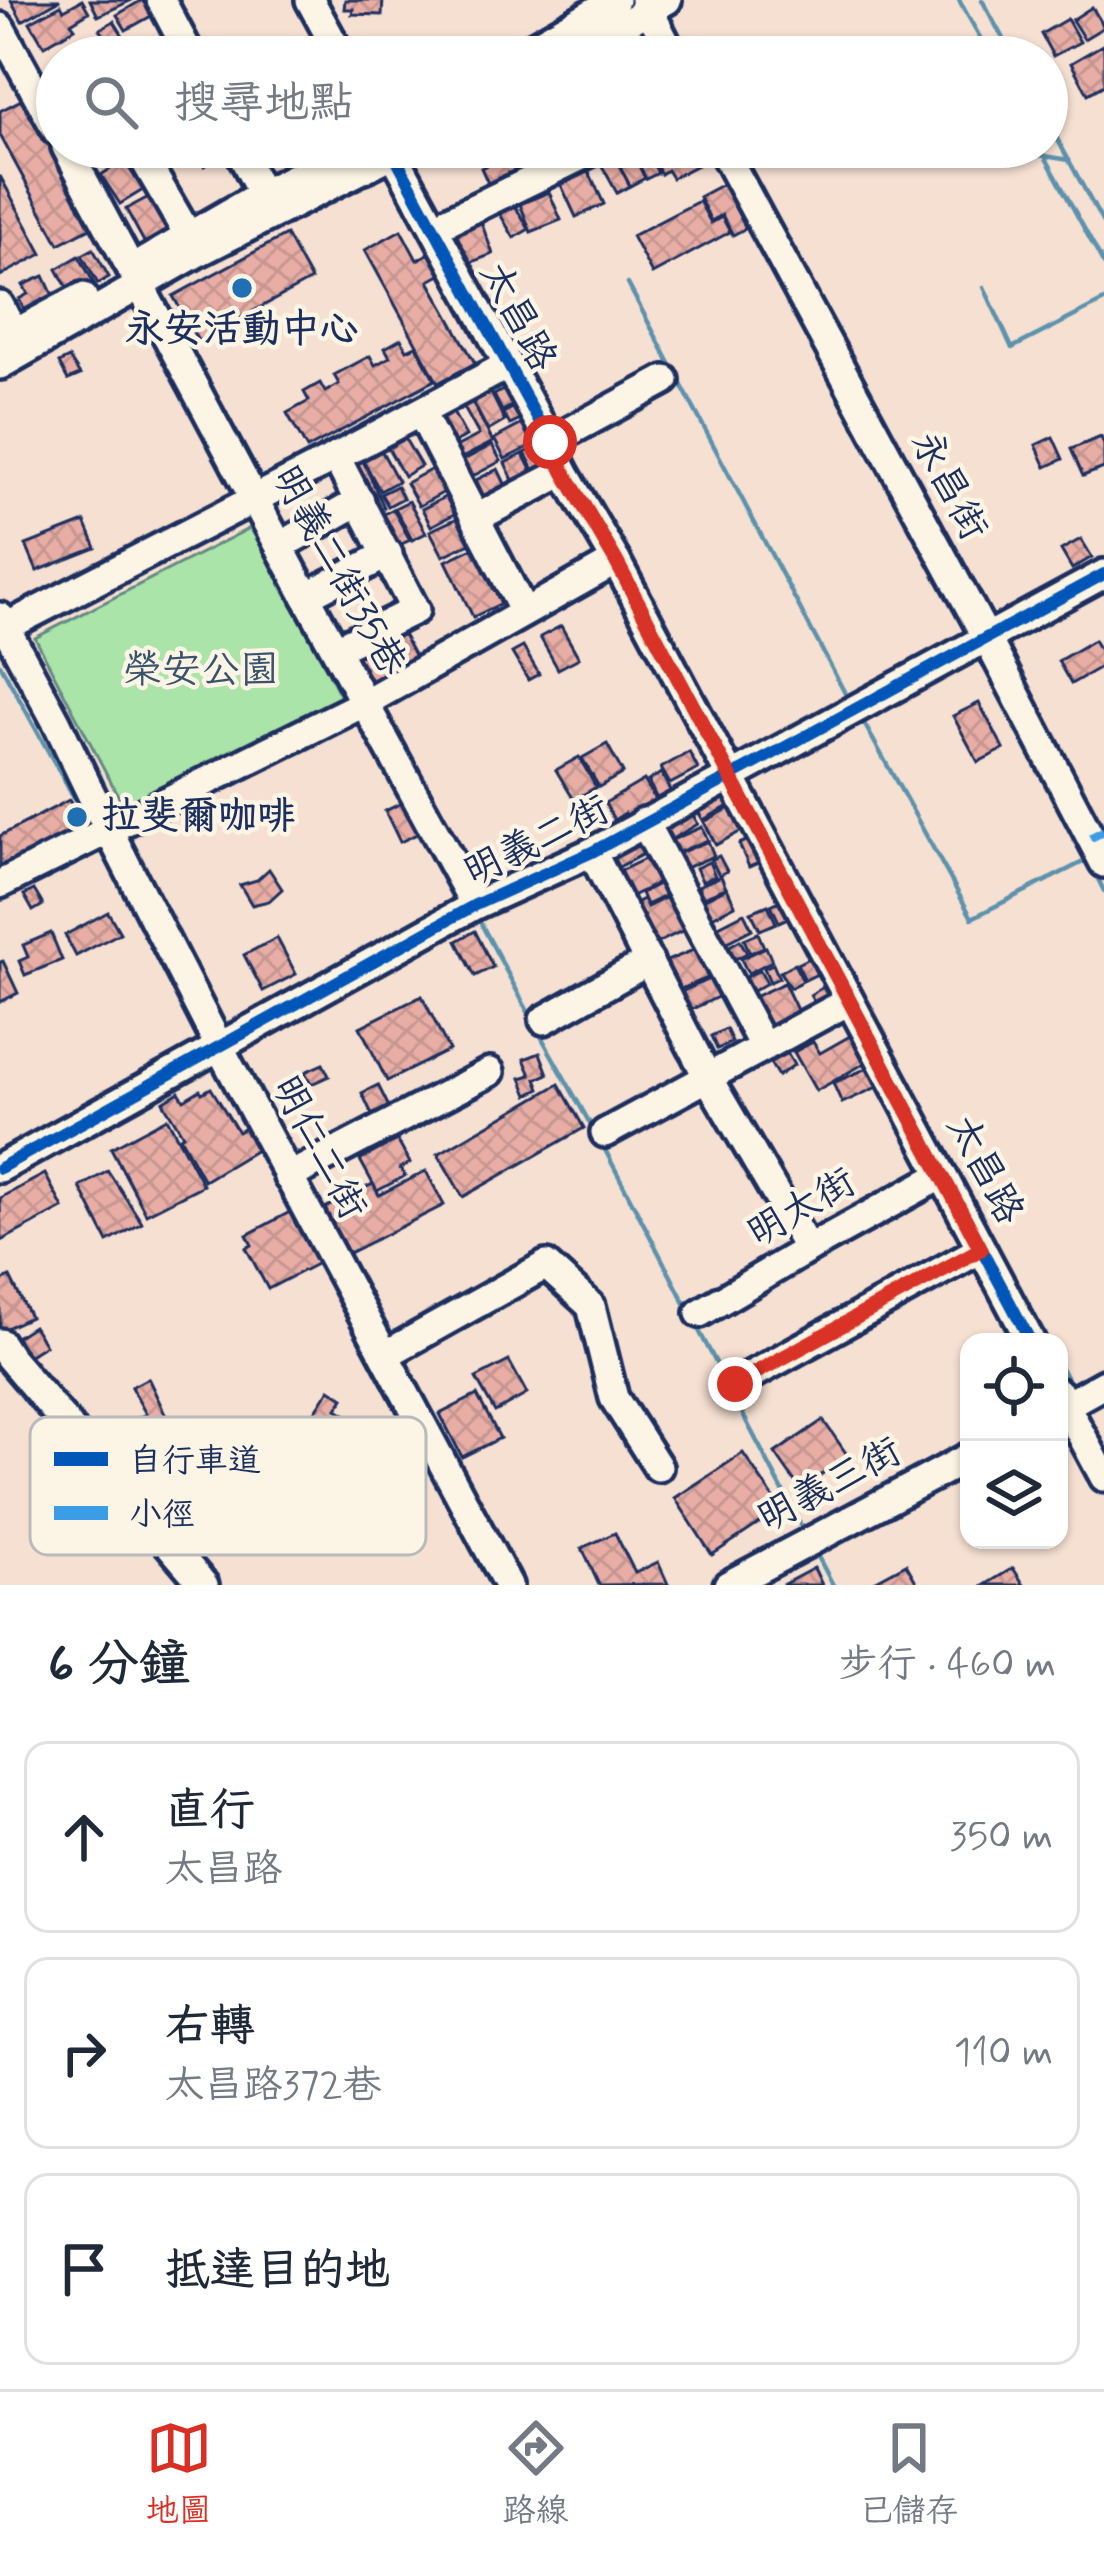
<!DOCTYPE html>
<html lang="zh-TW">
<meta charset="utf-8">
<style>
body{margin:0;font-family:Mynerve,"LXGW WenKai TC",sans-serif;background:#f6f6f7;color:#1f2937}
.controls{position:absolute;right:36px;bottom:36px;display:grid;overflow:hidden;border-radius:24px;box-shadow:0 3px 9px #0004}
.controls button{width:108px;height:108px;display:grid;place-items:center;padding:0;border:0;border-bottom:3px solid #e0e1e3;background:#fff;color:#1f2937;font:60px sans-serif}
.stop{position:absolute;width:36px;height:36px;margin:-27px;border:9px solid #d93025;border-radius:50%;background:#fff}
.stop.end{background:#d93025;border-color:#fff;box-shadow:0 3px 12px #0008}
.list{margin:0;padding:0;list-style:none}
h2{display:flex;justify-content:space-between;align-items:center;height:156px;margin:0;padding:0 48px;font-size:51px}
h2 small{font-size:39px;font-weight:400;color:#747a83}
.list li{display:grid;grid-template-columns:78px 1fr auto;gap:36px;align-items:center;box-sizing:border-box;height:192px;margin:0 24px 24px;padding:0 24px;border:3px solid #e0e1e3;border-radius:24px}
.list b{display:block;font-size:45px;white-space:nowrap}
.list p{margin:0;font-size:39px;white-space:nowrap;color:#747a83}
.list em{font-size:39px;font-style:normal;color:#747a83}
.icon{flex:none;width:66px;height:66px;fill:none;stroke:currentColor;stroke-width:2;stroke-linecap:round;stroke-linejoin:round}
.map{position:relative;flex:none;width:1104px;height:1585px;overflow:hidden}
.search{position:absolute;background:#fff;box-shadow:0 3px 9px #0004;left:36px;right:36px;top:36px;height:132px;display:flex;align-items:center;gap:30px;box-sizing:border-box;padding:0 42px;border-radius:66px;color:#747a83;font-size:45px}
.sheet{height:804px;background:#fff}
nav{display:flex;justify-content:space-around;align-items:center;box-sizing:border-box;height:168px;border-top:3px solid #e0e1e3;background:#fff;font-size:33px;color:#747a83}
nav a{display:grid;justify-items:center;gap:6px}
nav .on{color:#d93025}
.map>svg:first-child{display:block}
.green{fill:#abe4a8;stroke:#638a83;stroke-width:3}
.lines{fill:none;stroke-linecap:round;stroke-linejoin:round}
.stream{stroke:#5b92ad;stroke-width:4.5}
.building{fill:url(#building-cross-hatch);stroke:#1b2f5e;stroke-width:3}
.minor-casing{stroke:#1b2f5e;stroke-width:36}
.minor{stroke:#fcf5e5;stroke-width:27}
.quiet{stroke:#3b9de6;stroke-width:9;stroke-dasharray:18 9;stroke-linecap:butt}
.cycleway-casing{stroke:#fcf5e5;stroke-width:20}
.cycleway{stroke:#0057b8;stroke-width:12}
.route{stroke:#d93025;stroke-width:15}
.poi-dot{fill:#1f6fb2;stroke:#fcf5e5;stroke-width:4.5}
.labels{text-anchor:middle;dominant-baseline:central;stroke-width:9;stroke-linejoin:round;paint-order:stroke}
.street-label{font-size:39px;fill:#1b2f5e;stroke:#fcf5e5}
.poi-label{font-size:39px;font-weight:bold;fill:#1b2f5e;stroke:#fcf5e5}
.park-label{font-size:39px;fill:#38536d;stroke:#fcf5e5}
.key{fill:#fcf5e5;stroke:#b8babc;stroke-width:3}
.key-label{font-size:33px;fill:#1b2f5e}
</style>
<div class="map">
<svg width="1104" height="1585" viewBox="0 0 1104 1585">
<defs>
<pattern id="building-cross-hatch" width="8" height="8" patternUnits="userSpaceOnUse" patternTransform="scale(3)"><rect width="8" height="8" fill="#e8aea5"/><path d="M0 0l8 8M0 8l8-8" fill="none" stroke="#c69690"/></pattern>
</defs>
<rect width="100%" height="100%" fill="#f6e0d2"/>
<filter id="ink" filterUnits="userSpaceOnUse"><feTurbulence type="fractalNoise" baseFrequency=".00833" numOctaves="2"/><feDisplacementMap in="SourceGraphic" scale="24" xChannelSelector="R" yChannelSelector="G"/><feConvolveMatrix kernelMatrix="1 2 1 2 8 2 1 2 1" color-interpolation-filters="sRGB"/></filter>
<g filter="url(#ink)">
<!-- green -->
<path class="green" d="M 252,527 L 350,714 L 132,822 L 35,638 Z"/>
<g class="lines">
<!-- stream -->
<g class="stream">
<path d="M 959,0 L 991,57"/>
<path d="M 982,0 L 1013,57"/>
<path d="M 331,6 L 359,57"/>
<path d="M 1047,120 L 1104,225"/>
<path d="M 992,147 L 1069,160"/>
<path d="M 1040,147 L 1104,265"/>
<path d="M 628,284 L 848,699"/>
<path d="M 984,287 L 1012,348 L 1104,301"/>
<path d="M 505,332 L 532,380"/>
<path d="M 568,448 L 591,491"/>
<path d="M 0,664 L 90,827"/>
<path d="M 860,716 L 972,918 L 1087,860"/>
<path d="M 101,848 L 121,885"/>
<path d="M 1093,869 L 1104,891"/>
<path d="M 478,918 L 532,1019"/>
<path d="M 537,1029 L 593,1129"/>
<path d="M 602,1144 L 688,1309"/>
<path d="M 956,1173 L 1047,1342"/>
<path d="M 696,1325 L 724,1378"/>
<path d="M 1059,1364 L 1073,1390"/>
<path d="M 732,1394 L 805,1533"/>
<path d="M 1081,1406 L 1104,1448"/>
<path d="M 816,1553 L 833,1585"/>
</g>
</g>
<!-- building -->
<g class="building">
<path d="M 11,0 L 60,0 L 22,21 Z"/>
<path d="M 82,0 L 89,12 L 71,23 L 75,28 L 44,46 L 30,22 L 61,5 L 64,10 Z"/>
<path d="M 90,0 L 132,0 L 98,16 Z"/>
<path d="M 142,0 L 153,15 L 126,30 L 117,15 Z"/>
<path d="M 345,0 L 383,0 L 382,15 L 352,14 L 353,9 L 344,9 Z"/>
<path d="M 1092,7 L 1104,27 L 1084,39 L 1072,20 Z"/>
<path d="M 1067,19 L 1080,42 L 1053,56 L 1041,34 Z"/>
<path d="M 114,21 L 130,47 L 115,55 L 100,29 Z"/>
<path d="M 1104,44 L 1104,85 L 1088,94 L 1071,63 Z"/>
<path d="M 25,98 L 94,226 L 59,244 L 0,135 L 0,111 Z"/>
<path d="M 194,147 L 229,147 L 231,151 L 204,166 Z"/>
<path d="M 470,147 L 490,147 L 494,154 L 479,162 Z"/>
<path d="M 519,147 L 521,147 L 536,172 L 523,180 L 508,153 Z"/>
<path d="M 539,147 L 548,165 L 537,171 L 524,148 Z"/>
<path d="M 645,147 L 658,173 L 646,179 L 631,148 Z"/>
<path d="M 646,147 L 694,147 L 691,149 L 699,164 L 672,178 L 667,170 L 661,174 Z"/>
<path d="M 630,148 L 645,178 L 630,186 L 614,156 Z"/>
<path d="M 507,155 L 520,181 L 493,194 L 481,168 Z"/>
<path d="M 614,156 L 630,186 L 617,193 L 601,164 Z"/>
<path d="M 124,160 L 143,190 L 120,204 L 101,175 Z"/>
<path d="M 589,172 L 604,204 L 576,217 L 561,185 Z"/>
<path d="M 0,176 L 42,254 L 0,276 Z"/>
<path d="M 723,184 L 746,228 L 733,235 L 722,215 L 711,221 L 699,197 Z"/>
<path d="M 158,192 L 181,235 L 149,251 L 126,209 Z"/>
<path d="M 549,192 L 561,220 L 531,232 L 520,204 Z"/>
<path d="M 699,201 L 711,223 L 722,217 L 730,232 L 652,274 L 632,236 Z"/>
<path d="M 515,206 L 529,229 L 514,238 L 500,214 Z"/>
<path d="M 481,222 L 493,254 L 467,264 L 454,233 Z"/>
<path d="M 401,230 L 417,260 L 430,253 L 442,274 L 429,281 L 475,363 L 438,383 L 365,250 Z"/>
<path d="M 286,235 L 311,280 L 198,341 L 173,296 Z"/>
<path d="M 93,249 L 109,277 L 98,284 L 82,255 Z"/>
<path d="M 79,256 L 95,285 L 73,298 L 57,269 Z"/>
<path d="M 44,276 L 58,306 L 29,320 L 19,299 L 28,294 L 23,285 Z"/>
<path d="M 401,339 L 407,350 L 416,346 L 435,380 L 307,449 L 287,413 L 309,401 L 304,392 L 320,383 L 325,392 L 339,384 L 334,375 L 370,356 L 375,365 L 390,357 L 385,348 Z"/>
<path d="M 69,358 L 80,375 L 68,380 L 59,363 Z"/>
<path d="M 509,387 L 517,403 L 502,411 L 494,395 Z"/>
<path d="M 491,393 L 505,421 L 488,431 L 473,402 Z"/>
<path d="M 472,402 L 493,442 L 458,460 L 452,449 L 479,435 L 463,406 Z"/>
<path d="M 519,405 L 526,417 L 510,425 L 503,413 Z"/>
<path d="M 451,409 L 466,436 L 454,443 L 439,416 Z"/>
<path d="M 526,422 L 537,443 L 505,459 L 494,439 Z"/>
<path d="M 1053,437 L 1063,459 L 1046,467 L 1036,445 Z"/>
<path d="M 1101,437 L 1104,445 L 1104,468 L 1083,476 L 1071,449 Z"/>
<path d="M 405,439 L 421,466 L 404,476 L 388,448 Z"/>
<path d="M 492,445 L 501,461 L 471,477 L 462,461 Z"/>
<path d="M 540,446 L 549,465 L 535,472 L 525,453 Z"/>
<path d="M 380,448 L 398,481 L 380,491 L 362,458 Z"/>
<path d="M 523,454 L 537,481 L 518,491 L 505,463 Z"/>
<path d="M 363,461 L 384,507 L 372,513 L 350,467 Z"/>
<path d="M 434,468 L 446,491 L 419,506 L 406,483 Z"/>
<path d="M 498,469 L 511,496 L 489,507 L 476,480 Z"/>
<path d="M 397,486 L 403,498 L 388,506 L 381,494 Z"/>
<path d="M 449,495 L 458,512 L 431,526 L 422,509 Z"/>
<path d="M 409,501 L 426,533 L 412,540 L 395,508 Z"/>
<path d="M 393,509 L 410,540 L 395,547 L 379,517 Z"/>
<path d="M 462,516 L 474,541 L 443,556 L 430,531 Z"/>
<path d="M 85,522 L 96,548 L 37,571 L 26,545 Z"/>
<path d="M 1081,539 L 1092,557 L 1072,569 L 1061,550 Z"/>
<path d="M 482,544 L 508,600 L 473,617 L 446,561 Z"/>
<path d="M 561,626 L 579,658 L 558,669 L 540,637 Z"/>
<path d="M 400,629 L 418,662 L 402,671 L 384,638 Z"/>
<path d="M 379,640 L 396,672 L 365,688 L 348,656 Z"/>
<path d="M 1094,640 L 1104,657 L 1104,665 L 1071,684 L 1058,661 Z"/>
<path d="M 523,647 L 539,674 L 528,680 L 512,653 Z"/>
<path d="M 979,703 L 1004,749 L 978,762 L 953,716 Z"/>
<path d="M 607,744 L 623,773 L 599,787 L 582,758 Z"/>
<path d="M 689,752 L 698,769 L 670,784 L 661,768 Z"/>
<path d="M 579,757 L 596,787 L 574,800 L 556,770 Z"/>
<path d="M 661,773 L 672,794 L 658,801 L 648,781 Z"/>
<path d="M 644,780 L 656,801 L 628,818 L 625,813 L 614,820 L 605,803 Z"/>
<path d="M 726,788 L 734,803 L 703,820 L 694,805 Z"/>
<path d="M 69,800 L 83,826 L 0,870 L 0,836 Z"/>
<path d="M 404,802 L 419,833 L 400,842 L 385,811 Z"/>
<path d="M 737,804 L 749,827 L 716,845 L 704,822 Z"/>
<path d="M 691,811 L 698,824 L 672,839 L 664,825 Z"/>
<path d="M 702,827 L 708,840 L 672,855 L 667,842 Z"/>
<path d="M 639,837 L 647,852 L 615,869 L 608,854 Z"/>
<path d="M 755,837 L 765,860 L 749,867 L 739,844 Z"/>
<path d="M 708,841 L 714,856 L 678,871 L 672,856 Z"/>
<path d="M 653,855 L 666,879 L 630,897 L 618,872 Z"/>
<path d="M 719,856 L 727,871 L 719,875 L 711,860 Z"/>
<path d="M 709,862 L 715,876 L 702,881 L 696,868 Z"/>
<path d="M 269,869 L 282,889 L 269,901 L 252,905 L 240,885 L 257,880 Z"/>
<path d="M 721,876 L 726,888 L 703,897 L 698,886 Z"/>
<path d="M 662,882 L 668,894 L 646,905 L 641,893 Z"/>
<path d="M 727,888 L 735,905 L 712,917 L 703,900 Z"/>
<path d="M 34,890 L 43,905 L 33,911 L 24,895 Z"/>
<path d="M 669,896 L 686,929 L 653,945 L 633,904 L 643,899 L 647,907 Z"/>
<path d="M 786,898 L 794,915 L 779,922 L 771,905 Z"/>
<path d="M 768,905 L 776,923 L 760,930 L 751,912 Z"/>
<path d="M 108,912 L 120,933 L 76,956 L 65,935 Z"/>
<path d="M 744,913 L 752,929 L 723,944 L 715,928 Z"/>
<path d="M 475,931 L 493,967 L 475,976 L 457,941 Z"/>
<path d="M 51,933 L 62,960 L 25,975 L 19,961 L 28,957 L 23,945 Z"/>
<path d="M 758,933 L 764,947 L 750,953 L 744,939 Z"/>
<path d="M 277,938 L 296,974 L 263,991 L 244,955 Z"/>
<path d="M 740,940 L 747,953 L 733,960 L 726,948 Z"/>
<path d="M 766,947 L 772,961 L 748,973 L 741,959 Z"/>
<path d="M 696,949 L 708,978 L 676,991 L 664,962 Z"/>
<path d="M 811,957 L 819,973 L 805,980 L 797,964 Z"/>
<path d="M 3,961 L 18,993 L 0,1002 L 0,962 Z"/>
<path d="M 773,964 L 779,978 L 770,982 L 764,968 Z"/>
<path d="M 794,964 L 803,981 L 790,988 L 780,972 Z"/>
<path d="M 760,970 L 767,983 L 751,992 L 744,978 Z"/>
<path d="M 716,976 L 724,994 L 686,1012 L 677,994 Z"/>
<path d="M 784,983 L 799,1014 L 768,1029 L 752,998 Z"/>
<path d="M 823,987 L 828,996 L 815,1004 L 810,995 Z"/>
<path d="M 422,996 L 449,1050 L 387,1081 L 360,1027 Z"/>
<path d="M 726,1029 L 732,1042 L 717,1049 L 711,1036 Z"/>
<path d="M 850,1036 L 865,1063 L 816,1091 L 794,1052 L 813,1042 L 820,1053 Z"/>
<path d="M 781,1043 L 794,1065 L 778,1076 L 764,1053 Z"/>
<path d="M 540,1053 L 548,1074 L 536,1079 L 540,1089 L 528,1095 L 521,1078 L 531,1075 L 524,1059 Z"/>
<path d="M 323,1064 L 329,1076 L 311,1084 L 305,1072 Z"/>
<path d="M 870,1067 L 879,1086 L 842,1103 L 833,1083 Z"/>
<path d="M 559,1084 L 584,1128 L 463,1197 L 438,1154 Z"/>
<path d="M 378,1085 L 393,1115 L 376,1123 L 362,1093 Z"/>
<path d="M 211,1088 L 238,1132 L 248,1126 L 261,1147 L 204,1181 L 180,1137 L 183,1135 L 163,1102 L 179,1092 L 184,1100 L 200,1090 L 202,1093 Z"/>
<path d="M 167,1118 L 203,1185 L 146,1214 L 111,1148 Z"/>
<path d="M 397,1140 L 410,1163 L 400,1168 L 405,1176 L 377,1191 L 360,1160 Z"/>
<path d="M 108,1171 L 142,1223 L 108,1242 L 80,1187 Z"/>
<path d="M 426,1171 L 444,1205 L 347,1254 L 325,1208 L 373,1184 L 379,1195 Z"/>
<path d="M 45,1174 L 63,1208 L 1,1241 L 0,1198 Z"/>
<path d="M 290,1212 L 318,1263 L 268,1289 L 246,1248 L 252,1245 L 247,1235 Z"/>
<path d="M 10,1277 L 30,1317 L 0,1331 L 0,1282 Z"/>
<path d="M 33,1326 L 45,1345 L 22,1360 L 10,1341 Z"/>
<path d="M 509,1361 L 527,1394 L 495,1412 L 476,1378 Z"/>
<path d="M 148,1378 L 169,1422 L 149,1433 L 140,1417 L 146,1414 L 131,1387 Z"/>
<path d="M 330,1389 L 344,1398 L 337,1409 L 361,1424 L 342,1457 L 302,1432 Z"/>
<path d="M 477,1395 L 500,1438 L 462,1457 L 440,1414 Z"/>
<path d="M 823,1420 L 848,1456 L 800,1489 L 775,1453 Z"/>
<path d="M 743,1453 L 781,1509 L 712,1555 L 675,1498 Z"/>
<path d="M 615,1533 L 635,1573 L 658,1562 L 668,1584 L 599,1585 L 582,1548 Z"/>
<path d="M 906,1564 L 918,1585 L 867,1585 Z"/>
<path d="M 814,1568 L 822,1585 L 782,1585 Z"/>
<path d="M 1013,1568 L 1024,1585 L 985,1585 Z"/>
</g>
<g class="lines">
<!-- minor casing -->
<g class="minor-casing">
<g id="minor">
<path d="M 161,0 L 191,57"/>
<path d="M 310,0 L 341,57"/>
<path d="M 644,0 L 673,57"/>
<path d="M 0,27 L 57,131"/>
<path d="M 515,57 L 615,0"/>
<path d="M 565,57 L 667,0"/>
<path d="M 66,147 L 306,596 L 475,905"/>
<path d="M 137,147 L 188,235 L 193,250"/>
<path d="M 238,147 L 262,194 L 267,212"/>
<path d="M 390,147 L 550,442 L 564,472 L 616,561 L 1031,1342"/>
<path d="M 721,147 L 986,637 L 1104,863"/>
<path d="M 435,227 L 600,147"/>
<path d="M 142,263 L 262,194 L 354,147"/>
<path d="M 0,306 L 22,348"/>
<path d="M 0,341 L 83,297"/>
<path d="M 0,365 L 195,254 L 406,147"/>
<path d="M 421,413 L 524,612"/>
<path d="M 550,442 L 665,380"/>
<path d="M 476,518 L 564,472"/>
<path d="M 280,546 L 360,501"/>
<path d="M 306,596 L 388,554"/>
<path d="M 0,617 L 57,723 L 108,829 L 220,1048 L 508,1585"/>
<path d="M 0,630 L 336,457 L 508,365"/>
<path d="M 336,649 L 415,610 L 336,457"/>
<path d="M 644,822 L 763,1046"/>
<path d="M 592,852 L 708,1078 L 808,1249"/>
<path d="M 0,884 L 366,702 L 616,561"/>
<path d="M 544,1020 L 649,961"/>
<path d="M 605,1133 L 849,1001"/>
<path d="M 0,1168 L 475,905 L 592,852 L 1104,574"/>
<path d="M 288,1177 L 490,1072"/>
<path d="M 700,1313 L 808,1249 L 942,1175"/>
<path d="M 0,1343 L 9,1357 L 204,1585"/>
<path d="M 385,1355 L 546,1265 L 591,1306 L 614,1398 L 658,1467"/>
<path d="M 735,1384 L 981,1249"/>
<path d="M 1059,1393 L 1104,1477"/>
<path d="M 1059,1409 L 1104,1384"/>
<path d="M 728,1585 L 969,1457"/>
</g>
</g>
<!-- minor -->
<use href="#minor" class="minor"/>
<!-- quiet -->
<path class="quiet" d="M 1090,838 L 1104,831"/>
<!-- cycleway casing -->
<g class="cycleway-casing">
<g id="cycleway">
<path d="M 390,147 L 550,442 L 564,472 L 616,561 L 1031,1342"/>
<path d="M 0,1168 L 475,905 L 592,852 L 1104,574"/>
</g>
</g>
<!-- cycleway -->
<use href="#cycleway" class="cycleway"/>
</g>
</g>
<g class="lines" filter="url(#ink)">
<!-- route -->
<path class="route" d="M 550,442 L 564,472 L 616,561 L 981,1249 L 735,1384"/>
</g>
<!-- markers -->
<g class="poi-dot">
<circle cx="242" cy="288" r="12"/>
<circle cx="77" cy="817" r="12"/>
</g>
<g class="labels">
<!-- street labels -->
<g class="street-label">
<text transform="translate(517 317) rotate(62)">太昌路</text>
<text transform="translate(948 486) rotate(62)">永昌街</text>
<text transform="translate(338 571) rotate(61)">明義二街35巷</text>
<text transform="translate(537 842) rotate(-26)">明義二街</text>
<text transform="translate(318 1148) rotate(62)">明仁二街</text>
<text transform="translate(984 1170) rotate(62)">太昌路</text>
<text transform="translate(802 1209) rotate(-30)">明太街</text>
<text transform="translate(830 1486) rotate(-28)">明義三街</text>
</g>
<!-- poi labels -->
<g class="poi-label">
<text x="242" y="330">永安活動中心</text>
<text x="101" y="817" text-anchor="start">拉斐爾咖啡</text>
</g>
<!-- park labels -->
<g class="park-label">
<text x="201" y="671">榮安公園</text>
</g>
</g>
<!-- legend -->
<rect x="30" y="1417" width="396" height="138" rx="18" class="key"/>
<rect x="54" y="1452" width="54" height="14" fill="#0057b8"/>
<rect x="54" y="1506" width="54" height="14" fill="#3b9de6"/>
<g class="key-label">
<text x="129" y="1471">自行車道</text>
<text x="129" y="1525">小徑</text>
</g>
</svg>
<div class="controls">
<button><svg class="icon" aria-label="locate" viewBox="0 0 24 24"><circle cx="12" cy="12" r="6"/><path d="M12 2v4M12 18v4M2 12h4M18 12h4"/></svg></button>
<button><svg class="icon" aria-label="layers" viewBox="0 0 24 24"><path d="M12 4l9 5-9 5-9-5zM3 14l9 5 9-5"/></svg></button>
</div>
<div class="stop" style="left:550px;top:442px"></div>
<div class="stop end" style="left:735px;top:1384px"></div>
<div class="search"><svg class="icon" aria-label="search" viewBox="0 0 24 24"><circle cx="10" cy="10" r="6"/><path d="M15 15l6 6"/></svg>搜尋地點</div>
</div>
<section class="sheet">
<h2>6 分鐘<small>步行 · 460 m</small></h2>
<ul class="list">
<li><svg class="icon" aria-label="ahead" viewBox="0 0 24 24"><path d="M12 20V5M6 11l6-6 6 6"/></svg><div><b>直行</b><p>太昌路</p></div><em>350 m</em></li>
<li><svg class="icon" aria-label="right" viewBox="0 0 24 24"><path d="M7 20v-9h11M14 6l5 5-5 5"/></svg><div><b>右轉</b><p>太昌路372巷</p></div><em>110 m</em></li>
<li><svg class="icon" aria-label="arrive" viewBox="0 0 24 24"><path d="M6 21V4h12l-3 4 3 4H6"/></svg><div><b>抵達目的地</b></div></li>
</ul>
</section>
<nav>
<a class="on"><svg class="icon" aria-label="map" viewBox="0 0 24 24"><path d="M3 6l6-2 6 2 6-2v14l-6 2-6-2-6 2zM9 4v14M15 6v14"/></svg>地圖</a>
<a><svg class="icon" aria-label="directions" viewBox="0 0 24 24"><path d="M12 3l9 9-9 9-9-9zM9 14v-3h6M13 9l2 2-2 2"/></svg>路線</a>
<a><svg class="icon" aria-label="saved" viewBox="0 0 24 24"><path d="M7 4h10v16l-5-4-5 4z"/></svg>已儲存</a>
</nav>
